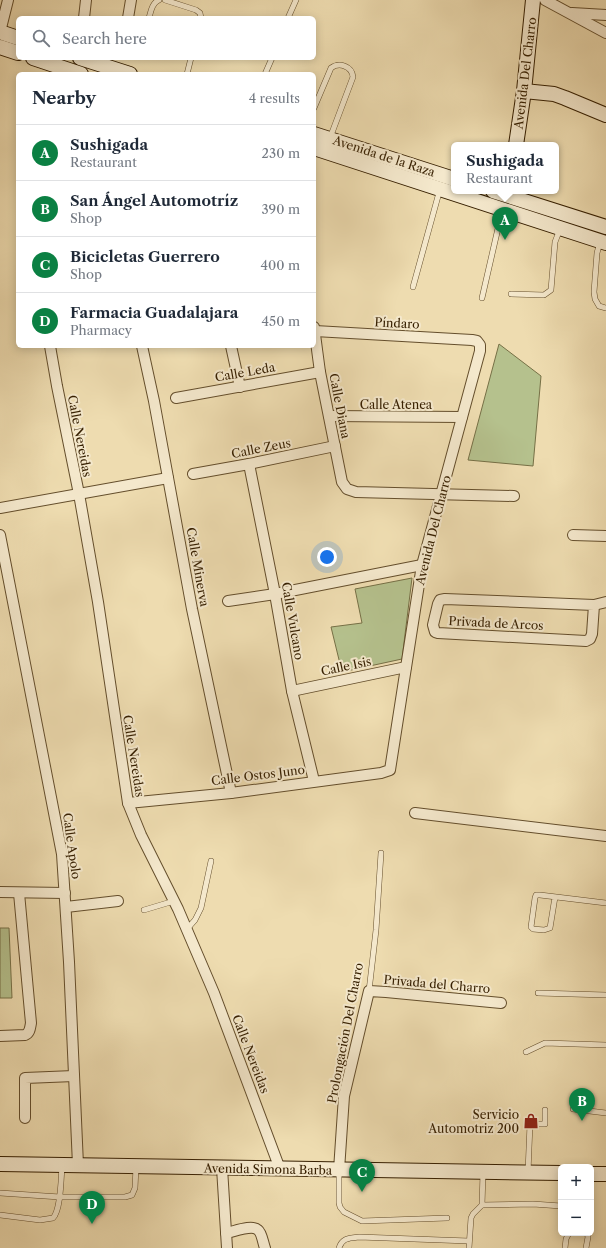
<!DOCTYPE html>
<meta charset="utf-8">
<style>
body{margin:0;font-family:"Libre Caslon Text",serif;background:#f6f6f7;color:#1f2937}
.controls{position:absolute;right:12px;bottom:12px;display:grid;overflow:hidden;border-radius:6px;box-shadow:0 2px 10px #0003}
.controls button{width:36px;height:36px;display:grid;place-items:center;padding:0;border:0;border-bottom:1px solid #e0e1e3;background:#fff;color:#1f2937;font:20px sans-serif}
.you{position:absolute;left:327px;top:557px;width:14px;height:14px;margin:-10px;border:3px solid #fff;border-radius:50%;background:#1a73e8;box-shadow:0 0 0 6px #1a73e833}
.badge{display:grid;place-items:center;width:26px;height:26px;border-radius:50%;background:#0b8043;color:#fff;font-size:13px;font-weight:700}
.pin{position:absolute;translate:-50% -33px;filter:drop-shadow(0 1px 2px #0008)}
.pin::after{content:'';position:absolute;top:21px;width:14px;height:12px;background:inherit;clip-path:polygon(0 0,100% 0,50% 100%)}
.popup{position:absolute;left:451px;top:142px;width:108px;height:52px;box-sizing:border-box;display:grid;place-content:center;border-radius:6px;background:#fff;filter:drop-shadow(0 1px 3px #0005);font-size:13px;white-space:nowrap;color:#747a83}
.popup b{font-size:15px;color:#1f2937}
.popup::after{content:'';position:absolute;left:50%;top:100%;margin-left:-8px;border:8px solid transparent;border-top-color:#fff}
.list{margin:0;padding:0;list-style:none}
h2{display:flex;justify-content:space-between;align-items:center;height:52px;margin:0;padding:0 16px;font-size:17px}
h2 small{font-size:13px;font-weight:400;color:#747a83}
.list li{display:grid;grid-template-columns:26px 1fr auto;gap:12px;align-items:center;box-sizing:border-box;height:56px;padding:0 16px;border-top:1px solid #e0e1e3}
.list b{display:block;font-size:15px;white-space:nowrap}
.list p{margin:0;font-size:13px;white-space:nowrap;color:#747a83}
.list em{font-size:13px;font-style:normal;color:#747a83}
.icon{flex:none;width:22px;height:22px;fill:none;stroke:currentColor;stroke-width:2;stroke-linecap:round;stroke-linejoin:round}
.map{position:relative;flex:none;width:606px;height:1248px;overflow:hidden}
.search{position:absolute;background:#fff;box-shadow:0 2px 10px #0003;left:16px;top:16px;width:300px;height:44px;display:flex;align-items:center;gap:10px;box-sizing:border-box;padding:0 14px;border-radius:6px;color:#747a83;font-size:15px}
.panel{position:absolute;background:#fff;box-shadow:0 2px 10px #0003;left:16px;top:72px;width:300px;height:276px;border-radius:6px}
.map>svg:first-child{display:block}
.green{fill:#b5c18d;stroke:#767046}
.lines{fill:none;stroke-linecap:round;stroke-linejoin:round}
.lane-casing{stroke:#644e2c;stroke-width:6}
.street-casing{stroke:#644e2c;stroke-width:12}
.secondary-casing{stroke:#361f00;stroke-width:16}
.lane{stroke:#f4e8cc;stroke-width:5}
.street{stroke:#f4e8cc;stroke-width:10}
.secondary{stroke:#f4e8cc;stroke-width:14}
.labels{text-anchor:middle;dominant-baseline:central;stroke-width:4;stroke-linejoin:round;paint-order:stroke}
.street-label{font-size:12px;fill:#361f00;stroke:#f4e8cc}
.poi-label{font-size:12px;fill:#361f00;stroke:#f4e8cc;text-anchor:end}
</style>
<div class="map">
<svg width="606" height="1248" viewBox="0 0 606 1248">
<rect width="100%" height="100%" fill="#eedcb0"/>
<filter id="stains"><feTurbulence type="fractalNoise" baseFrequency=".005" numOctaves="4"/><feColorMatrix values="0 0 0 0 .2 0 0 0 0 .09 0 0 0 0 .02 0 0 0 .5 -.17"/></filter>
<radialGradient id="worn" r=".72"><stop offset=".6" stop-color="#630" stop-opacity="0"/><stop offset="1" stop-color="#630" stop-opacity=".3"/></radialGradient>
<!-- green -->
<g class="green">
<path d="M 499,344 L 541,376 L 533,466 L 468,460 Z"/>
<path d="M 412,578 L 402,659 L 342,672 L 331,627 L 362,623 L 355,589 Z"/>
<path d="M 0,928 L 9,928 L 12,998 L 0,998 Z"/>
</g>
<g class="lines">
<!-- lane casing -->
<g class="lane-casing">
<g id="lane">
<path d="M 165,0 L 196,10 L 200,13 L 201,18"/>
<path d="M 149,18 C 151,11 152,3 159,0"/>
<path d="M 288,18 L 296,0"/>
<path d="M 187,74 L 191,58"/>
<path d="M 265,74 L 272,58"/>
<path d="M 314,108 L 331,68 C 339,62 352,66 353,77 L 330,138"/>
<path d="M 600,242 L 597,253 L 594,292 L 595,299 L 599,306 L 606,308"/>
<path d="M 413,287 L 440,189"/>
<path d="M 511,294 L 544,295 L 551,290 L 555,242 L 560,229"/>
<path d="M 482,298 L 499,224 L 503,210"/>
<path d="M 555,897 L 550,928 L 544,930 L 533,929 L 531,927 L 535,898 L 536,895 L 540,895 L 606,903"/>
<path d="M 144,910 L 174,901"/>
<path d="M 187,929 L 195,920 L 201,908 L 211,861"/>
<path d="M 369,991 L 376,930 L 381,853"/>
<path d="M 538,993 L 606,995"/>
<path d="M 526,1052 L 545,1043 L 606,1045"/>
<path d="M 573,1109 L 606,1113"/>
<path d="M 339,1170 L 339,1203 L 340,1207 L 344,1212 L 362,1221 L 447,1218"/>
<path d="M 528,1172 L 530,1124 L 545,1124 L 545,1110"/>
<path d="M 0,1193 L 60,1197 L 125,1197 L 132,1195 L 135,1188 L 136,1167"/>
<path d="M 482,1205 L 533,1204 L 561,1206"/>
<path d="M 0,1215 L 40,1220 L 53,1218 C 61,1210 61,1178 62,1166"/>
<path d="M 339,1248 C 342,1238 349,1238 359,1237 L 469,1241"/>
<path d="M 469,1248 L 471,1218 L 473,1214 L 482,1205 L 483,1173"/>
<path d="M 565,1248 L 566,1239 L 569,1233"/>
<path d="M 586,1248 L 588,1237 L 587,1233"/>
</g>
</g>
<!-- street casing -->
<g class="street-casing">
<g id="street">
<path d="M 545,0 L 606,33"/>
<path d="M 572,13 L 606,15"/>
<path d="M 84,18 L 86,0"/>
<path d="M 128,18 L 131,0"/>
<path d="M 0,32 L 8,0"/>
<path d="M 314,327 L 320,372 L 342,482 L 347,489 L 356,492 L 514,496"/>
<path d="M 50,346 L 57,386 L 79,494 L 98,602 L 128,803 L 141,835 L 178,909 L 214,993 L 280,1169"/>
<path d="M 142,346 L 154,401 L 192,609 L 231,793"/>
<path d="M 231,346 L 240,387"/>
<path d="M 176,398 L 320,372"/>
<path d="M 329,416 L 462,417"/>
<path d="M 249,464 L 275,594 L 292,691 L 314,781"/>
<path d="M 193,474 L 249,464 L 335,446"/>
<path d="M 0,508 L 168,478"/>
<path d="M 0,535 L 62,854 L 69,962 L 78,1165"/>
<path d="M 573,535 L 606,536"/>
<path d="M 228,601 L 275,594 L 422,565"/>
<path d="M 594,605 L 592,634 L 590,639 L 586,641 L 438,633 L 435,632 L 433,625 L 438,604 L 440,600 L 445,599 L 594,605 L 606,602"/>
<path d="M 292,691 L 406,667"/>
<path d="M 128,803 L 231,793 L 381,773 L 390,770 L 422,565 L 480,351 L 480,345 L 477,341 L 472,340 L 315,331"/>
<path d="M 415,813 L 606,836"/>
<path d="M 0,892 L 65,893"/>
<path d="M 66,907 L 118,901"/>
<path d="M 0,1036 L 25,1035 C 30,1033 30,1028 31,1023 L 19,893"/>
<path d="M 25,1118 L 25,1078 L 74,1076"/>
<path d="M 222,1168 L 227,1248"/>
<path d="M 339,1170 L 344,1096 L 369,991 L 386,992 L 501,1003"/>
<path d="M 226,1233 C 233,1232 252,1224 258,1230 C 262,1233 263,1243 265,1248"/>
</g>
</g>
<!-- secondary casing -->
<g class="secondary-casing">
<g id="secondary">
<path d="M 0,32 L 18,38"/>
<path d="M 0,47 L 18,53"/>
<path d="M 33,58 L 81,74"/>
<path d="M 80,58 L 130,74"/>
<path d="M 524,91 L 554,94 L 565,98 L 606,115"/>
<path d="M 314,134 L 454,179"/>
<path d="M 516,145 L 524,91 L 533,0"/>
<path d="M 314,148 L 606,243"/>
<path d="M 493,191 L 606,227"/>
<path d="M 0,1164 L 561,1173"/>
<path d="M 591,1174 L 606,1174"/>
</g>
</g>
<!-- lane -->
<use href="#lane" class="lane"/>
<!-- street -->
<use href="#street" class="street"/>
<!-- secondary -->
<use href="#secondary" class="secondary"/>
</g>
<!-- icons -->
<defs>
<g id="shop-bare" transform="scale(1.2)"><path d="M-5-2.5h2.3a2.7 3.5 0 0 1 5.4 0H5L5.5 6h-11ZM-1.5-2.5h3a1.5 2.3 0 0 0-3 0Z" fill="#8f2418" stroke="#f4e8cc" stroke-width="2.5" paint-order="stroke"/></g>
</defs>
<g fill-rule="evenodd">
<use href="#shop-bare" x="531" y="1121"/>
</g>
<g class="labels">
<!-- street labels -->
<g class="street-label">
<text transform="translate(525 73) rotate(-83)">Avenida Del Charro</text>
<text transform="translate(384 156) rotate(18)">Avenida de la Raza</text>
<text transform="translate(397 323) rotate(3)">Píndaro</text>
<text transform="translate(245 372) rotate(-10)">Calle Leda</text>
<text x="396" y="404">Calle Atenea</text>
<text transform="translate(340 406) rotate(79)">Calle Diana</text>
<text transform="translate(80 436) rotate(79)">Calle Nereidas</text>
<text transform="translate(261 448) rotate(-11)">Calle Zeus</text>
<text transform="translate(433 530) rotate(-76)">Avenida Del Charro</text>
<text transform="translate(198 567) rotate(80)">Calle Minerva</text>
<text transform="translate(293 621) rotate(80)">Calle Vulcano</text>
<text transform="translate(496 623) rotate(3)">Privada de Arcos</text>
<text transform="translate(346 666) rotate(-12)">Calle Isis</text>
<text transform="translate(134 756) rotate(81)">Calle Nereidas</text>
<text transform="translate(258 775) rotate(-7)">Calle Ostos Juno</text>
<text transform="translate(72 846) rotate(82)">Calle Apolo</text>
<text transform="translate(437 984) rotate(5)">Privada del Charro</text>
<text transform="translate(345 1033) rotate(-79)">Prolongación Del Charro</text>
<text transform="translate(251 1054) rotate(69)">Calle Nereidas</text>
<text transform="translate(268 1169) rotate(1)">Avenida Simona Barba</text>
</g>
<!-- poi labels -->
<g class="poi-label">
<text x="519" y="1114">Servicio<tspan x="519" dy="14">Automotriz 200</tspan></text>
</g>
</g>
<rect width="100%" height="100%" filter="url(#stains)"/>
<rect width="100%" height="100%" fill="url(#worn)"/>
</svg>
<div class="controls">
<button>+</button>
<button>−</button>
</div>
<div class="you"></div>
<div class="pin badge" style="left:505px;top:240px">A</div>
<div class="popup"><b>Sushigada</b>Restaurant</div>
<div class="pin badge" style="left:582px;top:1121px">B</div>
<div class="pin badge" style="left:362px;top:1192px">C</div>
<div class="pin badge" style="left:92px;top:1224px">D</div>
<div class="search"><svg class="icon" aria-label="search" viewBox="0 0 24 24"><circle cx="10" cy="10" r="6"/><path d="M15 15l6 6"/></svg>Search here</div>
<section class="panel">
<h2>Nearby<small>4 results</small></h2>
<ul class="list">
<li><span class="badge">A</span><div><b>Sushigada</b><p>Restaurant</p></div><em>230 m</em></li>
<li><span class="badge">B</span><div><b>San Ángel Automotríz</b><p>Shop</p></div><em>390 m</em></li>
<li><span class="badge">C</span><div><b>Bicicletas Guerrero</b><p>Shop</p></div><em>400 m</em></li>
<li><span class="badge">D</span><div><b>Farmacia Guadalajara</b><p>Pharmacy</p></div><em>450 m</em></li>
</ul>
</section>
</div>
